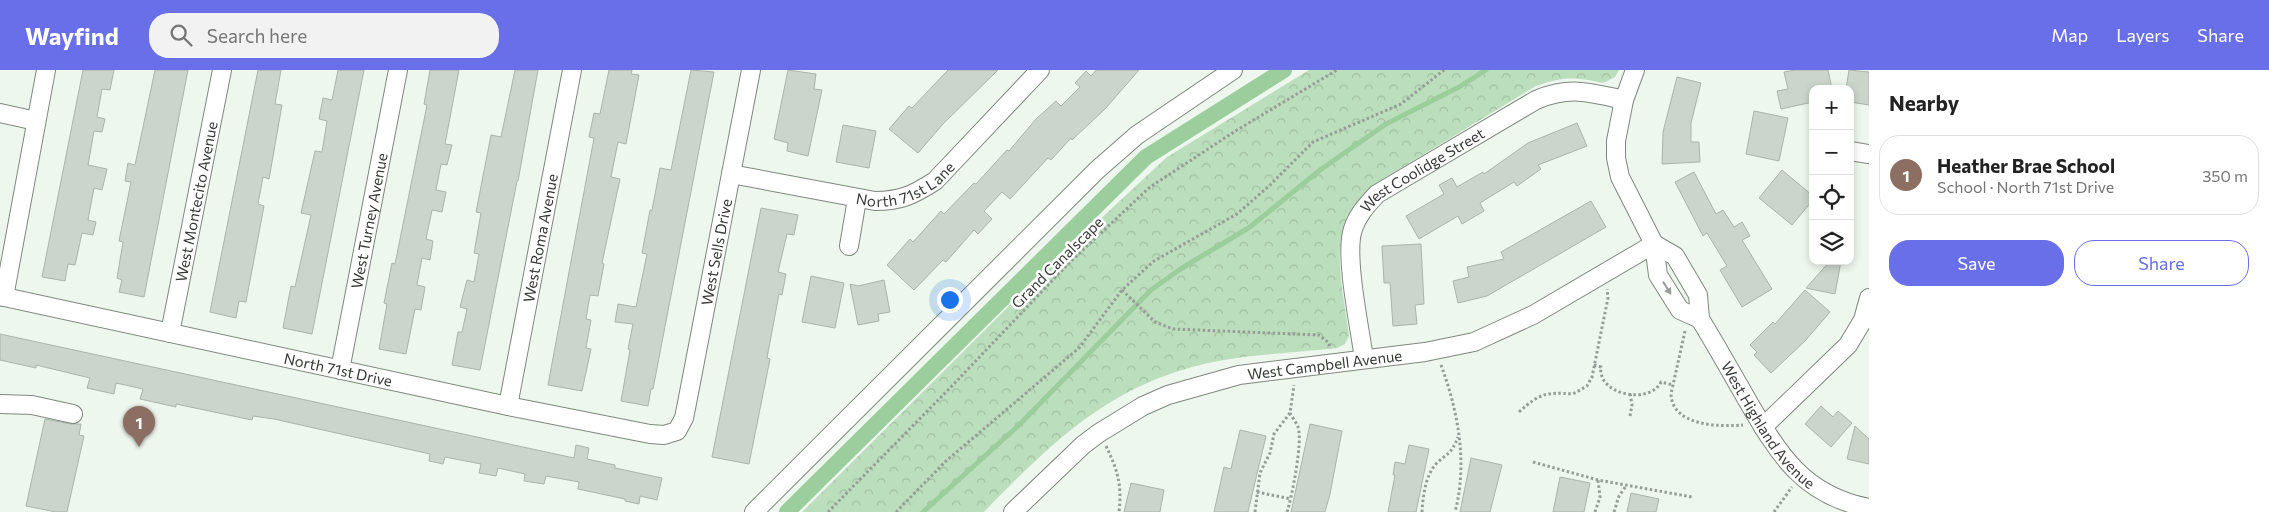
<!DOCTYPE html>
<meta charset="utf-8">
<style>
body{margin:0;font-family:Commissioner,sans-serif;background:#f2f2f2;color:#222}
.controls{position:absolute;right:15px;top:15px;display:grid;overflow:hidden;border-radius:10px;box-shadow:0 2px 8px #0003}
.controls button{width:45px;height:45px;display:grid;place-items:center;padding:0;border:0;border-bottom:1px solid #e0e0e0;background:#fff;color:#222;font:25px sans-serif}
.you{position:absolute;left:949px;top:229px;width:18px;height:18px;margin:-12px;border:4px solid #fff;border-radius:50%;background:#1a73e8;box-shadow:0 0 0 8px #1a73e833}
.badge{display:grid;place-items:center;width:32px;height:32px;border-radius:50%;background:#696fe8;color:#fff;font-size:16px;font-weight:700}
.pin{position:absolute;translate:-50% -41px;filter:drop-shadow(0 1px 2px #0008)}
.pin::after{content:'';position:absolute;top:26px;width:18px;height:15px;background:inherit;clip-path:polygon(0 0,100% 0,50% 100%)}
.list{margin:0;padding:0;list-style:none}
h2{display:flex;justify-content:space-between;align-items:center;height:65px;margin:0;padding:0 20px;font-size:21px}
h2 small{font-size:16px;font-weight:400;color:#767676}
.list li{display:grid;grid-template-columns:32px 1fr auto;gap:15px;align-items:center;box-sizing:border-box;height:80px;margin:0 10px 10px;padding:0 10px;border:1px solid #e0e0e0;border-radius:20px}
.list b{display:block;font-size:19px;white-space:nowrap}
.list p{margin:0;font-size:16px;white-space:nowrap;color:#767676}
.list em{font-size:16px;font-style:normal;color:#767676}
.actions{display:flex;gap:10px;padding:15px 20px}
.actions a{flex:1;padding:11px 0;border:1px solid #696fe8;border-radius:20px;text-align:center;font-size:18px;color:#696fe8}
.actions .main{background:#696fe8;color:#fff}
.icon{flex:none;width:28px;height:28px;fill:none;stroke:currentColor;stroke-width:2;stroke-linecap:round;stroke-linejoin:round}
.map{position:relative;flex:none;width:1869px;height:442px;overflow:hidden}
header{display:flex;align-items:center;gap:30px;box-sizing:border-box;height:70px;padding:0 25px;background:#696fe8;color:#fff}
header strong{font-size:24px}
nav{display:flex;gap:28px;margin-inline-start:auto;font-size:18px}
.search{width:350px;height:45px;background:#f2f2f2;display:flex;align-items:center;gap:12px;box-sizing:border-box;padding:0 18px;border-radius:20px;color:#767676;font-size:19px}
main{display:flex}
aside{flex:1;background:#fff}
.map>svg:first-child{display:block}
.park{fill:url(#park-crowns)}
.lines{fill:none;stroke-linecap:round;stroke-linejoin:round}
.stream{stroke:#9cce9d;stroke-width:5}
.canal{stroke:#9cce9d;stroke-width:16}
.building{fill:#cbd5cb;stroke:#abb4ab}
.minor-casing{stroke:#7f877f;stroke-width:20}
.path{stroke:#969d96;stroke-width:3;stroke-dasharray:2.5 2.5;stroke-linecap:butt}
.minor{stroke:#fff;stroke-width:18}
.oneway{fill:#9a9c9a}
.labels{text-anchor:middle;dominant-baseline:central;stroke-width:5;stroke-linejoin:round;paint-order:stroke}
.street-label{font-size:15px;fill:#363936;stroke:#fff}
</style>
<header>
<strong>Wayfind</strong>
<div class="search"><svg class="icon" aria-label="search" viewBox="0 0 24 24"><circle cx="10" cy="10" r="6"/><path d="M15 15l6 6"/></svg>Search here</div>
<nav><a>Map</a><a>Layers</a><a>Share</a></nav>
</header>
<main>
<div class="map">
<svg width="1869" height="442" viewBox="0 0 1869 442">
<defs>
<pattern id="park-crowns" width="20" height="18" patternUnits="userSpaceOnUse" patternTransform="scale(1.25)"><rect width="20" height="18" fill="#bbdfbc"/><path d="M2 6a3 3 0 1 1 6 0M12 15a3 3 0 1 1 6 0" fill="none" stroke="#a1c0a2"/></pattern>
</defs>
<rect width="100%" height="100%" fill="#eef7ee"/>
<!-- park -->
<path class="park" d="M 1309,0 L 1619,0 L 1615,7 L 1603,13 C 1576,7 1564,6 1536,16 L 1375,114 C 1323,157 1342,207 1349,266 L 1345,274 L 1337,278 C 1300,282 1261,284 1224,290 C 1116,309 1057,367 984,442 L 802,442 L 1039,206 L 1167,87 Z"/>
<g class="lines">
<!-- stream -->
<path class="stream" d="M 923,442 L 1018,356 L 1151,220 L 1182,198 L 1250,157 L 1320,100 L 1386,54 L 1459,17 L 1486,0"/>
<!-- canal -->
<path class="canal" d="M 787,442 L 1146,87 L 1284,0"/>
</g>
<!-- building -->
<g class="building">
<path d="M 83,0 L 114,0 L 110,20 L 102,19 L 97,47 L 105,49 L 102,62 L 94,61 L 88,95 L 107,99 L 102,120 L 94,118 L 88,150 L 96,152 L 93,165 L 82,163 L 75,195 L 68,194 L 65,211 L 42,207 Z"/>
<path d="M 155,0 L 188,0 L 144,227 L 119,222 L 122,210 L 117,208 L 123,172 L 119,171 L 131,112 L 125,111 L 128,93 L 135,95 Z"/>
<path d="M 258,0 L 281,0 L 275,34 L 282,35 L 269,109 L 263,107 L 258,134 L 264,136 L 246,232 L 239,231 L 236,248 L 210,242 Z"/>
<path d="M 338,0 L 364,0 L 312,264 L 283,258 L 291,216 L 295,217 L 311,145 L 301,143 L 315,81 L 322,82 L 327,51 L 319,49 L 323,28 L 332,30 Z"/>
<path d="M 430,0 L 459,0 L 445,74 L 452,75 L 447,95 L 441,94 L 436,120 L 446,122 L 442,142 L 432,140 L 426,169 L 433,171 L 430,190 L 422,188 L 417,215 L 425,217 L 421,240 L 415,239 L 406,284 L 379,279 L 387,234 L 384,233 L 392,193 L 395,194 L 427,35 L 424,34 Z"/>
<path d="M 515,0 L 538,0 L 518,111 L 517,111 L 480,300 L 452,295 L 458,262 L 462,262 L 467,239 L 460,237 L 467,210 L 474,212 L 479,184 L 474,183 L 481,143 L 476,142 L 491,65 L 501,67 Z"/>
<path d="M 609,0 L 632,0 L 631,4 L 639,5 L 626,74 L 618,72 L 611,107 L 620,109 L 602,193 L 604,194 L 598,226 L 590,225 L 586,249 L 591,250 L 586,278 L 591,279 L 582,321 L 548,315 L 594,68 L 589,67 L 594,43 L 600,44 Z"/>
<path d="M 691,0 L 714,2 L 653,319 L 651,319 L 648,336 L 621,331 L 630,280 L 628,279 L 633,254 L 615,252 L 618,234 L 636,237 L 647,184 L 642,183 L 650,140 L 652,140 L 660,98 L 671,100 Z"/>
<path d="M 788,0 L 816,4 L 814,19 L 822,20 L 808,86 L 787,81 L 788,73 L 774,69 Z"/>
<path d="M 948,0 L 998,0 L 943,54 L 918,83 L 889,59 L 909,36 L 912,38 Z"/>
<path d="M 1096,0 L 1139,0 L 1105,39 L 1072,70 L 1071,68 L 1051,90 L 1048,88 L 1010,129 L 1002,122 L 984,141 L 992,149 L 978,164 L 974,160 L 946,192 L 943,190 L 914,220 L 887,195 L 910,169 L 913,172 L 941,141 L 944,144 L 974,113 L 976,114 L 1007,80 L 1009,81 L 1036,49 L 1056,31 L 1061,36 L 1080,17 L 1075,13 L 1086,1 L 1091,6 Z"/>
<path d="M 1795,0 L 1828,0 L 1832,19 L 1813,19 L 1813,32 L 1781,39 L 1777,21 L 1788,19 L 1784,2 Z"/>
<path d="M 1849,0 L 1869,2 L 1869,35 L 1850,32 L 1850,19 L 1846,19 Z"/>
<path d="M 1677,7 L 1701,13 L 1691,53 L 1691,72 L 1699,72 L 1700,92 L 1662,94 L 1663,62 Z"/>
<path d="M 1754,41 L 1788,48 L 1779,91 L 1746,84 Z"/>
<path d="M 1577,53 L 1587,76 L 1538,95 L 1541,99 L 1517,116 L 1514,112 L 1480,133 L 1484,141 L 1462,154 L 1458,146 L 1419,169 L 1406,146 L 1444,124 L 1439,115 L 1452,108 L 1457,117 L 1483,102 L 1484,104 L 1528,73 Z"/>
<path d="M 843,55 L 876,61 L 869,98 L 836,92 Z"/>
<path d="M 1782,100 L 1813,126 L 1813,130 L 1792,155 L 1759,128 Z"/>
<path d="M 1694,102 L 1716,144 L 1723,140 L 1734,157 L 1742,152 L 1750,166 L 1742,170 L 1772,219 L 1742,237 L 1720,200 L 1727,196 L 1707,163 L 1703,166 L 1675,112 Z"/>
<path d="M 1591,131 L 1606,157 L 1487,226 L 1458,233 L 1453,211 L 1469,207 L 1467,197 L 1504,189 L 1501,182 Z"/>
<path d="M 761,138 L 798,145 L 794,165 L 787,164 L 778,202 L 786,204 L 782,225 L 779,224 L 767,288 L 770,289 L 749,394 L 712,387 Z"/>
<path d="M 1421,174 L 1424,234 L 1415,235 L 1417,254 L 1393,256 L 1390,213 L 1384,213 L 1382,176 Z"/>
<path d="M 1830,191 L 1841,191 L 1835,224 L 1806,218 Z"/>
<path d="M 811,206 L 844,213 L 835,258 L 802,252 Z"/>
<path d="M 884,210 L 890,242 L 878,244 L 879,251 L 858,255 L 850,214 L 858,216 Z"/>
<path d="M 1805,220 L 1830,242 L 1805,271 L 1771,303 L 1754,285 L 1757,282 L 1750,275 L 1773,252 L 1775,254 Z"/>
<path d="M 0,264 L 574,388 L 576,375 L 589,378 L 587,389 L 615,395 L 615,398 L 662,408 L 657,430 L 640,426 L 639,434 L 625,431 L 625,429 L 578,419 L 579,412 L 546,406 L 544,414 L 524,411 L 525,404 L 498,398 L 496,406 L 479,403 L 481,394 L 445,387 L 443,394 L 429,391 L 430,384 L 274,349 L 253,346 L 252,350 L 176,334 L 176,337 L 140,329 L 143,319 L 116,313 L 114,324 L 87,318 L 90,308 L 36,295 L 36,298 L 0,290 Z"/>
<path d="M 1821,336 L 1833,347 L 1838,341 L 1852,353 L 1831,377 L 1805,354 Z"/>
<path d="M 45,349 L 71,354 L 81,354 L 79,365 L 84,366 L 67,442 L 56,442 L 26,436 Z"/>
<path d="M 1310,354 L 1342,361 L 1330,424 L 1325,442 L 1291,442 Z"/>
<path d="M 1855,356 L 1869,369 L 1869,394 L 1847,389 Z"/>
<path d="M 1240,360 L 1266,366 L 1248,442 L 1214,442 L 1224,397 L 1231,399 Z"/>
<path d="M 1409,375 L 1429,379 L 1416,442 L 1388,442 L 1395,405 L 1393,405 L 1395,392 L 1405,394 Z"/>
<path d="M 1471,388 L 1502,395 L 1490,442 L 1460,442 Z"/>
<path d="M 1560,407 L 1590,413 L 1584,442 L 1553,442 Z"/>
<path d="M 1131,413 L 1164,420 L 1160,442 L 1124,442 Z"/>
<path d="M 1631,423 L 1659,429 L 1656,442 L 1627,442 Z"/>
</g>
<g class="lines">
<!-- minor casing -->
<g class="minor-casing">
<g id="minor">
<path d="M 1635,0 L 1624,30 L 1616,71 L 1616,88 L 1620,107 L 1654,174 L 1658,205 L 1680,240 L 1700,249"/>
<path d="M 0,43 L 36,51"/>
<path d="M 1850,81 L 1869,84"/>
<path id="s1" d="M 731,104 L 875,131 C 901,131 913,125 935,111 L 1040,0"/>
<path id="s2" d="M 1654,174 L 1675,186 L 1698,225 L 1700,249 C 1716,275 1731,302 1746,328 C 1778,383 1802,425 1869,438"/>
<path d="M 849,176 L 857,129"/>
<path id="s3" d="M 0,226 L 508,336 L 650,364 L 664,365 L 677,361 L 684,348 L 687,333 L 751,0"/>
<path d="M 4,227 L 46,0"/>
<path id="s4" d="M 170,263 L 222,0"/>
<path id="s5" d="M 1364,289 C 1360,258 1344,185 1353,159 C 1358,144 1367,135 1377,124 L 1536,30 C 1569,16 1590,22 1624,30"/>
<path id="s6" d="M 340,300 L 398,0"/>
<path d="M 0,334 L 32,335 L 73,344"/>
<path id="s7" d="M 508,336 L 572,0"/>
<path d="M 1763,357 L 1848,275 L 1863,250 L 1869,228"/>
<path d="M 754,442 L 1097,100 L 1137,65 L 1233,0"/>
<path id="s8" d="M 1013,442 L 1083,375 L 1099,363 L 1143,336 L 1168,325 L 1239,305 L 1425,282 L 1474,272 L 1533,245 L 1654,174"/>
</g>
</g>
<!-- path -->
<g class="path">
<path d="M 1122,220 L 1155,252 L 1173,259 L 1319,265 L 1329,273 L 1330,279"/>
<path d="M 1685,261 L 1671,324 C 1672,356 1719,357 1743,355"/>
<path d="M 1441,295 C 1458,341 1468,393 1455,442"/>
<path d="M 1594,295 L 1601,297 C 1597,325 1650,335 1661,312 L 1673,315"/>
<path d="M 1519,342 C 1540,323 1546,322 1573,324 L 1587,316 L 1592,307 L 1608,228 L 1607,219"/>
<path d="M 1630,346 L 1632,335 L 1630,323"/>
<path d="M 1106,376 C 1118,401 1122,415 1119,442"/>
<path d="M 1533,392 L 1598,410 L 1692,427"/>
<path d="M 1257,422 L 1291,429"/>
<path d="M 828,442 L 949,319 L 1070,192 L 1150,117 L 1237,60 L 1337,0"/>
<path d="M 896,442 L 946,391 L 1079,278 L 1122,220 L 1154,191 L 1237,144 L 1269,116 L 1313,72 L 1401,34 L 1444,0"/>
<path d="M 1255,442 L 1260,403 L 1270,383 L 1274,364 L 1290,343 L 1294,315"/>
<path d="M 1287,442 C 1292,427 1303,371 1298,357 C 1296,352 1292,347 1290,343"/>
<path d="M 1422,442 C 1423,427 1425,406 1436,394 C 1448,382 1451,385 1458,367"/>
<path d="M 1595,442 L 1600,427 L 1598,410"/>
<path d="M 1614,442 L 1619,426 L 1626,416"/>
<path d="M 1774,442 L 1792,417"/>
</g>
<!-- minor -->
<use href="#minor" class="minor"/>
</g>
<!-- one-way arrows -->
<defs><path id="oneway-solid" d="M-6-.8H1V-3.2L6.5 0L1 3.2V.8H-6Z" transform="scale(1.25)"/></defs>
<use class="oneway" href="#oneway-solid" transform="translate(1667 218) rotate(58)"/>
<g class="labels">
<!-- street labels -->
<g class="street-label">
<text stroke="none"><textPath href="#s5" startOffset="225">West Coolidge Street</textPath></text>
<text stroke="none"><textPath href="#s1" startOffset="181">North 71st Lane</textPath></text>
<text stroke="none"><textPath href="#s4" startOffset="134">West Montecito Avenue</textPath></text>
<text stroke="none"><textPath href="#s6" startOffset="152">West Turney Avenue</textPath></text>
<text stroke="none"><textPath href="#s7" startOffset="171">West Roma Avenue</textPath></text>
<text stroke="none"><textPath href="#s3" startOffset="876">West Sells Drive</textPath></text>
<text transform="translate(1057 192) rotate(-45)">Grand Canalscape</text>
<text stroke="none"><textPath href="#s8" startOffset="356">West Campbell Avenue</textPath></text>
<text stroke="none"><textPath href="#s3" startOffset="346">North 71st Drive</textPath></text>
<text stroke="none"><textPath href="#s2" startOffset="220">West Highland Avenue</textPath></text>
</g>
</g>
</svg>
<div class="controls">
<button>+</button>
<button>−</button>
<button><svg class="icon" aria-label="locate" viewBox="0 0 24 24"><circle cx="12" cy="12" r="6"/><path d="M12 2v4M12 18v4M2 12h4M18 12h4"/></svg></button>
<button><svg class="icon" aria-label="layers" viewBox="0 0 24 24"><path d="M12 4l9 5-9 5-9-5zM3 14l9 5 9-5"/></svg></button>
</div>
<div class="you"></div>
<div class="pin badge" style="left:139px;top:377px;background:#8d6e63">1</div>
</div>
<aside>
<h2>Nearby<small></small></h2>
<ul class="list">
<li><span class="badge" style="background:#8d6e63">1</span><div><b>Heather Brae School</b><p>School · North 71st Drive</p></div><em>350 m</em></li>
</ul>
<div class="actions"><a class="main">Save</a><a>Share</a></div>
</aside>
</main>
